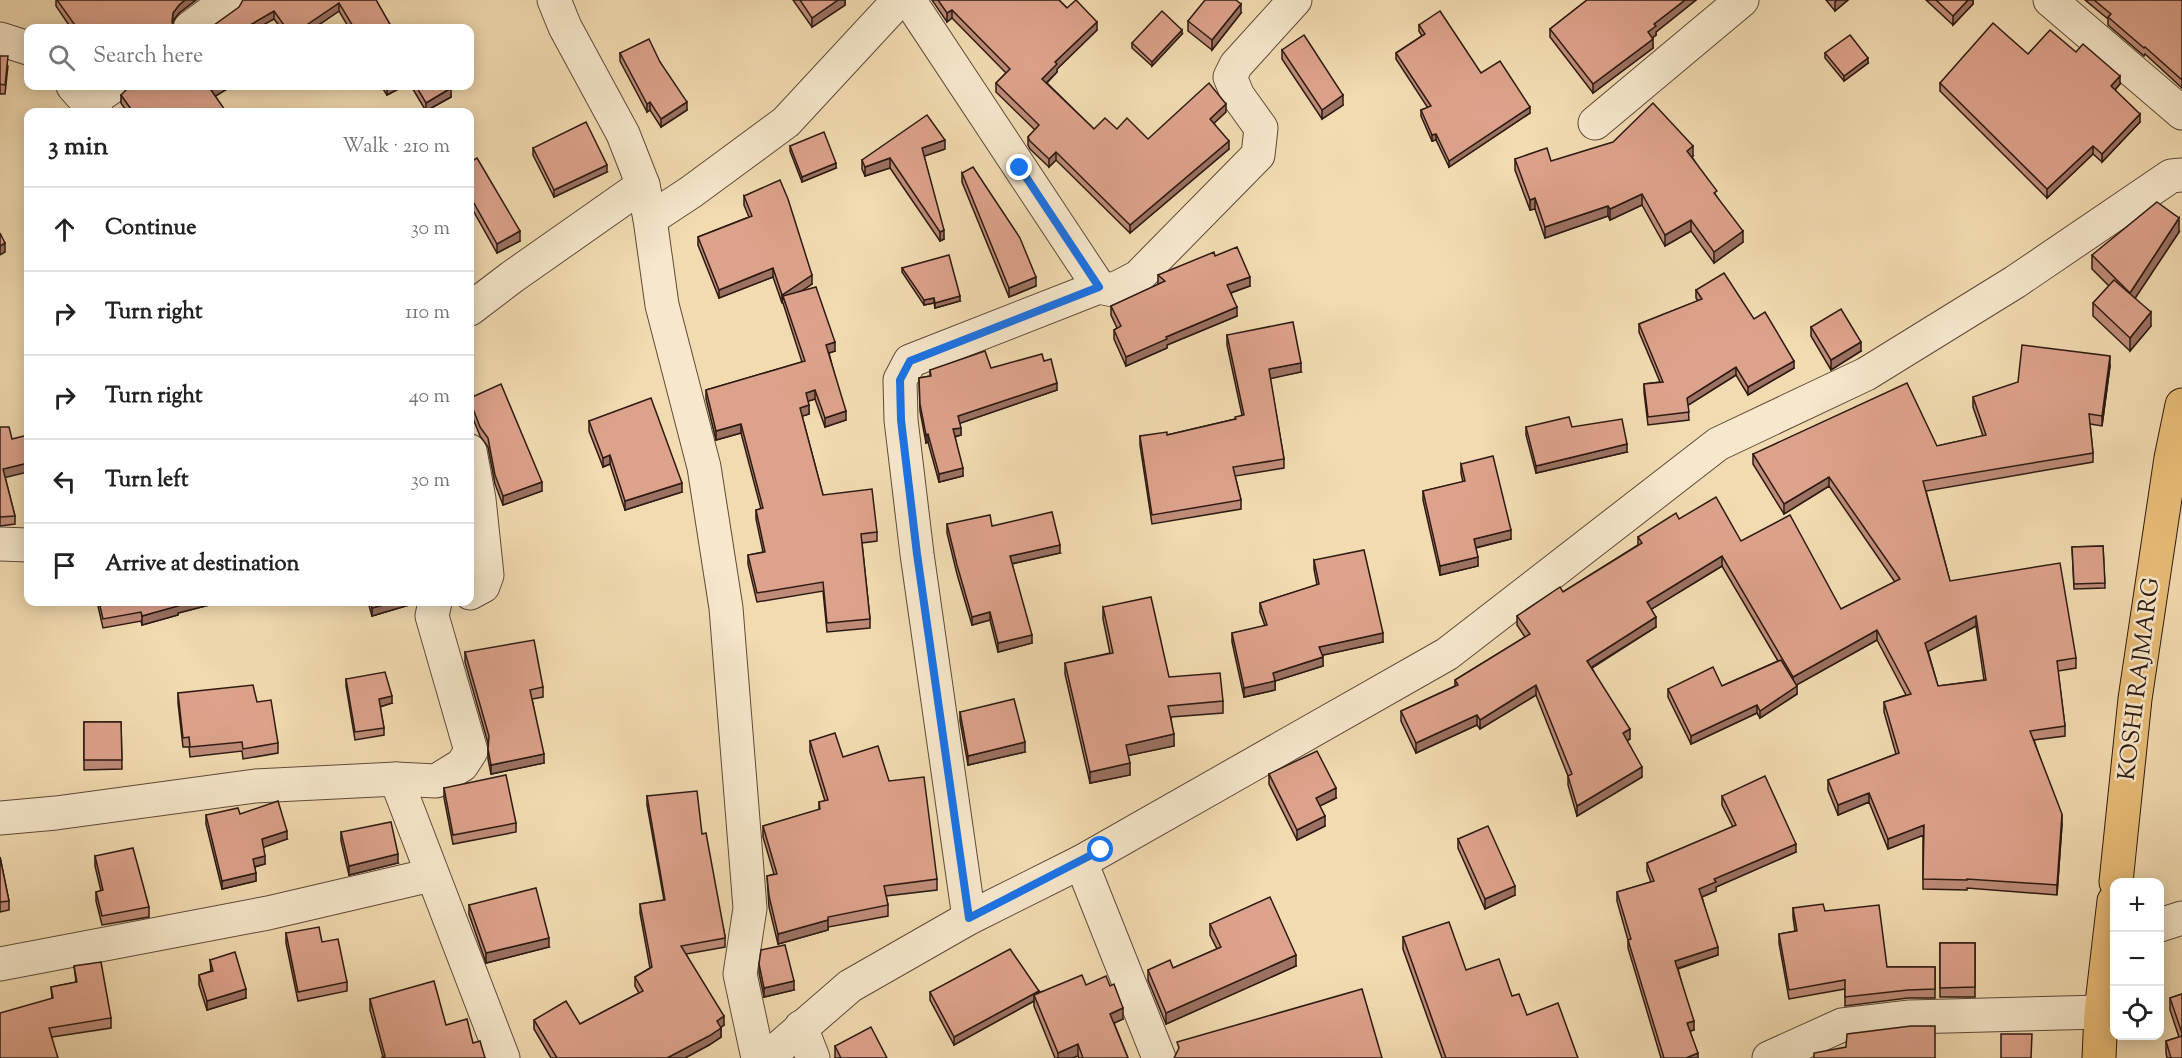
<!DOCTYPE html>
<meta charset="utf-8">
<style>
body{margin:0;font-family:"Sorts Mill Goudy",serif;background:#f2f2f2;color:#222}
.controls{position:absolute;right:18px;bottom:18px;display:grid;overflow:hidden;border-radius:12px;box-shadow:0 3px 15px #0003}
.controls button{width:54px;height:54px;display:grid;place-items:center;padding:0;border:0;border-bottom:2px solid #e0e0e0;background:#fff;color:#222;font:30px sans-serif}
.stop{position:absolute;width:18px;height:18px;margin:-14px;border:4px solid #1a73e8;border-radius:50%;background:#fff}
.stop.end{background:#1a73e8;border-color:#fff;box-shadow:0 2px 6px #0008}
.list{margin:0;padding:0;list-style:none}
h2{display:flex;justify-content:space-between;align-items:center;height:78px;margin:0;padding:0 24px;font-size:26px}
h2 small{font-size:20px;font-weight:400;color:#767676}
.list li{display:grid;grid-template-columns:39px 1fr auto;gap:18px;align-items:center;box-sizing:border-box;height:84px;padding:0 24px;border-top:2px solid #e0e0e0}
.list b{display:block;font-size:22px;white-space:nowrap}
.list em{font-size:20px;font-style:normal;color:#767676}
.icon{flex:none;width:33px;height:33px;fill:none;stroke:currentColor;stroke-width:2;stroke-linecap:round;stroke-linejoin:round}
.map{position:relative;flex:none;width:2182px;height:1058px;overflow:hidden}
.search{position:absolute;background:#fff;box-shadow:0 3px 15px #0003;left:24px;top:24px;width:450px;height:66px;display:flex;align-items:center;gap:15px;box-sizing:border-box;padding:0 21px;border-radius:12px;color:#767676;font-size:22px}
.panel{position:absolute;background:#fff;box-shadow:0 3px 15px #0003;left:24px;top:108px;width:450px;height:498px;border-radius:12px}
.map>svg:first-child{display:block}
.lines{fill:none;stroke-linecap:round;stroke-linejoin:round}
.minor-casing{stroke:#5e4a3a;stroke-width:35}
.major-casing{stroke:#2d1a12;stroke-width:35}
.minor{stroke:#f7e8cc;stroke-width:33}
.major{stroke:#e9be78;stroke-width:33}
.wall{fill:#be8b78;stroke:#2d1a12;stroke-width:1.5;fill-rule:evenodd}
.shaded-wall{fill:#9b7161;stroke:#2d1a12;stroke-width:1.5}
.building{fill:#dda28b;stroke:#2d1a12;stroke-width:1.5;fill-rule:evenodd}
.route{stroke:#1a73e8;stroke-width:8}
.labels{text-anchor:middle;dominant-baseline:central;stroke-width:5;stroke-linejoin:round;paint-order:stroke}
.street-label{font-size:24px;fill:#2d1a12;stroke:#f7e8cc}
</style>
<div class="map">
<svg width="2182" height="1058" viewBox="0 0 2182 1058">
<rect width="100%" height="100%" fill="#f2dbb1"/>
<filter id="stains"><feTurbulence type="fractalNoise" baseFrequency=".00333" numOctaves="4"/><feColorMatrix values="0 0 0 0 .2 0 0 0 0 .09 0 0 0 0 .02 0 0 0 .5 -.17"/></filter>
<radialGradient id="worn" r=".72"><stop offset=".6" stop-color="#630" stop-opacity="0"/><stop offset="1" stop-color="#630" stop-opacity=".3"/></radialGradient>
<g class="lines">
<!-- minor casing -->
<g class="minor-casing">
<g id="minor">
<path d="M 554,0 L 565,27 L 623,134 L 643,185 L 650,219 L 662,305 L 704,467 L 726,608 L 750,908 L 740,974 L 758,1058"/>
<path d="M 909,0 L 1099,287 L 910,361 L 900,380 L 901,420 L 917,554 L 969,918"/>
<path d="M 2050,0 L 2182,113"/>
<path d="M 190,28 L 228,0"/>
<path d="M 0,39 L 28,48"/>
<path d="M 73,86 L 96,112"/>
<path d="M 89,103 L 113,86"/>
<path d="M 1595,123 L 1742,0"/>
<path d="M 650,219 L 691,192 L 786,122 L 899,0"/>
<path d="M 1099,287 L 1113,290 L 1138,277 L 1258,155 L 1261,128 L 1238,96 L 1230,77 L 1236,65 L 1295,0"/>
<path d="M 470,309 L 512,277 L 643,185"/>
<path d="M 470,451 L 479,499 L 487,575 L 483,586 L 470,593"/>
<path d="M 0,544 L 28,545"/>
<path d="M 396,779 L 436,781 L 462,765 L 471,751 L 432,616 L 435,602"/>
<path d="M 0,818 L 56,813 L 255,786 L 396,779 L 503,1058"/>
<path d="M 1081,862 L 1159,1058"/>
<path d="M 2160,925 L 2182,918"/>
<path d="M 0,964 L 268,913 L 431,875"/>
<path d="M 801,1027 L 813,1058"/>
<path d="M 767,1058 L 850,986 L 969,918 L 1081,862 L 1447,654 L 1718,444 L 1866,374 L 2015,282 L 2171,176 L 2182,175"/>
<path d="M 1769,1058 L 1842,1025 L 1910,1017 L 2101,1012"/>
</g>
</g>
<!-- major casing -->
<g class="major-casing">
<g id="major">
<path d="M 2116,882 L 2135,699 L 2171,458 L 2182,405"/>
<path d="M 2099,1058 L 2101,1012 L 2114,901"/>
</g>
</g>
<!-- minor -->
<use href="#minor" class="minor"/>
<!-- major -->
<use href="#major" class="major"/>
</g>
<!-- wall -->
<g class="wall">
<path d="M 56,0 L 196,0 L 179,13 L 173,21 L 172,24 L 174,28 L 71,28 L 56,6 Z"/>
<path d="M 376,0 L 392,28 L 349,28 L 339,11 L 314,28 L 281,28 L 274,19 L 239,7 Z"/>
<path d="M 793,0 L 845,0 L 845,5 L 812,27 Z"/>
<path d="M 932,0 L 1059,0 L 1067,8 L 1097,30 L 1057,69 L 1057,72 L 1047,83 L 1094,129 L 1117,129 L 1148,139 L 1226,112 L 1214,123 L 1229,149 L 1130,233 L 1056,160 L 1049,167 L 1030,149 L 1028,145 L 1028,137 L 1035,130 L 996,92 L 996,83 L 1006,73 L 952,18 L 947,22 Z"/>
<path d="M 1587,0 L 1696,0 L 1656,32 L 1656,35 L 1652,38 L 1653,48 L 1593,93 L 1550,37 L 1550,29 Z"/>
<path d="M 1826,0 L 1848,0 L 1835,11 Z"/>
<path d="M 1926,0 L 1973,0 L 1973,4 L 1953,25 Z"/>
<path d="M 2085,0 L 2182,0 L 2182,88 L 2145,54 L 2144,56 L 2108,25 L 2108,19 Z"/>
<path d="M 1241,13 L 1212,50 L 1188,31 L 1188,21 Z"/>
<path d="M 1419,25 L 1530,113 L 1449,167 L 1436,140 L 1432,141 L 1421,116 L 1421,110 L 1428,108 L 1396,59 L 1396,53 L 1422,36 L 1419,31 Z"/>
<path d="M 1182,34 L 1152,66 L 1132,48 L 1132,43 Z"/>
<path d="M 1282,50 L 1343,105 L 1322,119 L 1282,59 Z"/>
<path d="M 2076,52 L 2120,84 L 2115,90 L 2140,122 L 2102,162 L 2093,154 L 2047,198 L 1940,91 L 1940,83 L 2028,54 Z"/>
<path d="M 620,53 L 660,62 L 687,110 L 661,127 L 650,110 L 647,112 L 620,61 Z"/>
<path d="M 1825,53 L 1868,63 L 1844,81 L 1825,58 Z"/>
<path d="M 0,56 L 8,66 L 5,94 L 0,94 Z"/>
<path d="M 232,86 L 215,96 L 225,112 L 127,112 L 121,103 L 121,95 Z"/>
<path d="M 381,86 L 404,86 L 387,95 Z"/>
<path d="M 411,86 L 449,86 L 451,97 L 426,111 Z"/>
<path d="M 790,146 L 836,168 L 802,182 L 790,151 Z"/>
<path d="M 533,148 L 607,172 L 554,197 L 533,155 Z"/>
<path d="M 945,149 L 924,156 L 944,239 L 940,241 L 890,168 L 865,176 L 862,169 L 862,160 Z"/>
<path d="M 1693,156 L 1692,157 L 1717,197 L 1743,242 L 1714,263 L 1691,231 L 1665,246 L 1642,205 L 1610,220 L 1608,216 L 1545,238 L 1535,209 L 1530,210 L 1515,170 L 1515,159 L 1551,161 Z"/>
<path d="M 470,162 L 520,241 L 497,253 L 470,205 Z"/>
<path d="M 962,173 L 1036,286 L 1009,297 L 962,182 Z"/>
<path d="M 744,196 L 812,284 L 800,291 L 835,351 L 829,353 L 846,420 L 825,427 L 815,399 L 808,401 L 809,414 L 802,416 L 823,495 L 877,532 L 877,541 L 862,543 L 870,619 L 870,628 L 827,632 L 823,591 L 757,602 L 748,564 L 748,555 L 763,552 L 756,519 L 756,510 L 761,509 L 741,433 L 716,440 L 706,399 L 706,390 L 802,362 L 783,303 L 782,303 L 773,277 L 719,298 L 698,245 L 698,237 L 749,217 L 744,205 Z"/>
<path d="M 2179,232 L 2135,298 L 2151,326 L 2130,351 L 2093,316 L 2093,303 L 2109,286 L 2092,269 L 2092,255 Z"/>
<path d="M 1215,256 L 1250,286 L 1231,293 L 1237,316 L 1167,345 L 1167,348 L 1126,366 L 1114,339 L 1114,330 L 1117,328 L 1111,315 L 1111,306 L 1158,285 L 1158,275 Z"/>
<path d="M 902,268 L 960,301 L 935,308 L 934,303 L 924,305 L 902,272 Z"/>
<path d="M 1696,290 L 1754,319 L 1794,368 L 1748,395 L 1736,375 L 1688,405 L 1689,420 L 1648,425 L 1644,392 L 1644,384 L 1660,382 L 1639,332 L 1639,324 L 1698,301 L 1696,298 Z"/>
<path d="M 1811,327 L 1861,351 L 1831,370 L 1811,336 Z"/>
<path d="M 1227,335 L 1301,372 L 1270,378 L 1284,459 L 1284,468 L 1235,476 L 1241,500 L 1241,509 L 1152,524 L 1140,445 L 1140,436 L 1167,435 L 1235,419 L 1242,415 L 1227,345 Z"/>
<path d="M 1044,361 L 1057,390 L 960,423 L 961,435 L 955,437 L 963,476 L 939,482 L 928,442 L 926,443 L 920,411 L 919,378 L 930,376 L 930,370 L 991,368 Z"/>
<path d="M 2110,366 L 2102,426 L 2090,424 L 2093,453 L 2093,462 L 1926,491 L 1950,581 L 2076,658 L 2076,668 L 2058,671 L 2065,726 L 2065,736 L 2034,740 L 2062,824 L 2057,895 L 1967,888 L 1967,890 L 1923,889 L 1923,835 L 1888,849 L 1869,802 L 1838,815 L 1828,790 L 1828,780 L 1896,754 L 1884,712 L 1884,702 L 1906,695 L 1877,640 L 1796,685 L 1797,694 L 1760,718 L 1757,713 L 1691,744 L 1668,697 L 1668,689 L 1722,686 L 1778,661 L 1722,566 L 1651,609 L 1656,627 L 1592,668 L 1630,739 L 1627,741 L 1642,777 L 1577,816 L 1568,785 L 1568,776 L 1536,695 L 1480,729 L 1477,725 L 1416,753 L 1401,721 L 1401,711 L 1455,686 L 1455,680 L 1525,637 L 1517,625 L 1517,616 L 1563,592 L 1638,545 L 1638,537 L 1679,519 L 1741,541 L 1841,609 L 1895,582 L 1829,486 L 1784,514 L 1753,464 L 1753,454 L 1937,446 L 1983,436 L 1973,407 L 1973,397 ZM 1976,626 L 1984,680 L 1938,686 L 1928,651 Z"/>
<path d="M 470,398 L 542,491 L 503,505 L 495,484 L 488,447 L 480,436 L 470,411 Z"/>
<path d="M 589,421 L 682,492 L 625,510 L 610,464 L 603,467 L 589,431 Z"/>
<path d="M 0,427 L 5,477 L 15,516 L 15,524 L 0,526 Z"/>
<path d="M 1526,427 L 1572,427 L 1627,452 L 1536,473 L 1526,435 Z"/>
<path d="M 1461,464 L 1511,539 L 1476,548 L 1478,566 L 1440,575 L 1423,500 L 1423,491 L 1463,482 L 1461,473 Z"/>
<path d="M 947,524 L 992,526 L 1060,553 L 1012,564 L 1032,643 L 998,652 L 990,620 L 972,625 L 957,574 L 947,533 Z"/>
<path d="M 2103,546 L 2105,588 L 2074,589 L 2072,547 Z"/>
<path d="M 1314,560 L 1383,642 L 1322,655 L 1323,666 L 1275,681 L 1275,690 L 1244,697 L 1232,642 L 1232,633 L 1265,626 L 1260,612 L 1260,603 L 1317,585 L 1314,569 Z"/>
<path d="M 97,602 L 221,602 L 178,613 L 178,615 L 142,625 L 141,621 L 103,628 Z"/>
<path d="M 288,602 L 304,602 L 288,604 Z"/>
<path d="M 368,602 L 416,602 L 416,603 L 372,616 Z"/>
<path d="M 1103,607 L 1169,677 L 1223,701 L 1223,713 L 1171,717 L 1174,746 L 1128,755 L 1130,775 L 1090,783 L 1065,674 L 1065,663 L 1110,653 L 1103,619 Z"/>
<path d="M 465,652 L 543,687 L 543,697 L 532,699 L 544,763 L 491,774 L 488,759 L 488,743 L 465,662 Z"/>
<path d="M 346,679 L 392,703 L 380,707 L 384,728 L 384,735 L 355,740 L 346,686 Z"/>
<path d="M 178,693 L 257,702 L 278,743 L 278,753 L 243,759 L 242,751 L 190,757 L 189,747 L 183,747 L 178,703 Z"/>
<path d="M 960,712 L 1025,752 L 968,765 L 960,721 Z"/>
<path d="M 84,722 L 121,722 L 122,769 L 84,770 Z"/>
<path d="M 810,741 L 889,781 L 937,879 L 937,890 L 886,896 L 888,905 L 888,916 L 828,927 L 828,930 L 778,944 L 769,907 L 767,876 L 774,874 L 763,837 L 763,826 L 819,810 L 819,802 L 825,801 L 810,752 Z"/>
<path d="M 1269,774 L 1336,798 L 1319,806 L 1325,826 L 1297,840 L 1269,784 Z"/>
<path d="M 444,788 L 516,823 L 516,832 L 453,844 L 444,798 Z"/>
<path d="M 647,796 L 702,834 L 725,936 L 725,947 L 686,954 L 724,1025 L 721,1027 L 721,1037 L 709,1045 L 685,1058 L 551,1058 L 534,1029 L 534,1020 L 580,1024 L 639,993 L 635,986 L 635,977 L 650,968 L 640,913 L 640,904 L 664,900 L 647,805 Z"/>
<path d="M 1722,796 L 1796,852 L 1716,887 L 1716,891 L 1702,897 L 1718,955 L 1678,969 L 1694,1030 L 1690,1031 L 1698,1058 L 1661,1058 L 1628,948 L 1628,940 L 1617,901 L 1617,892 L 1651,882 L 1647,871 L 1647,863 L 1733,827 L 1722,805 Z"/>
<path d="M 240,814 L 287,839 L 263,847 L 265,864 L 255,867 L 256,881 L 222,889 L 206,824 L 206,815 Z"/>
<path d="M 341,832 L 398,863 L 349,875 L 341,841 Z"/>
<path d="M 1458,839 L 1515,895 L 1485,909 L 1458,848 Z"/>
<path d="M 95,856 L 149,907 L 149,917 L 102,925 L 96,901 L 96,892 L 101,891 L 95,866 Z"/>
<path d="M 0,857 L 9,901 L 9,910 L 0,912 Z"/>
<path d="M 469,905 L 549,947 L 486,963 L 469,914 Z"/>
<path d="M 1793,908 L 1825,911 L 1887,967 L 1935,967 L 1935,998 L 1908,998 L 1845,1006 L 1845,989 L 1789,999 L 1779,943 L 1779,934 L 1795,931 L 1793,917 Z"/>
<path d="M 1210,924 L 1296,966 L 1166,1024 L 1148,980 L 1148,970 L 1173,968 L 1217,949 L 1210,935 Z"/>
<path d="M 286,933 L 347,982 L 347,991 L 298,1001 L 286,943 Z"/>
<path d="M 1403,937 L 1466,970 L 1512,996 L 1527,1015 L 1578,1058 L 1442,1058 L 1403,949 Z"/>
<rect x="1940" y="943" width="35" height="54"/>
<path d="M 210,960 L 246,998 L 207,1010 L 199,985 L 199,975 L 211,971 Z"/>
<path d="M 759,964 L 794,990 L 764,997 L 759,973 Z"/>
<path d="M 74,966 L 111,1018 L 111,1028 L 52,1037 L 0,1058 L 52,998 L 51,987 L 76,982 Z"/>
<path d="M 1086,985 L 1123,1019 L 1114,1023 L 1128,1058 L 1079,1058 L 1078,1056 L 1072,1058 L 1055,1058 L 1034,1006 L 1034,1001 L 954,1045 L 930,1000 L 930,992 L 1039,992 Z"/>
<path d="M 2182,994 L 2182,1058 L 2167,1058 L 2166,1053 L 2166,1041 L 2179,1037 L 2170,1010 L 2170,998 Z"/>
<path d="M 370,999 L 446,1025 L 473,1043 L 485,1058 L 383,1057 L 370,1010 Z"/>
<path d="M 835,1046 L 887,1058 L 835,1058 Z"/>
</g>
<!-- shaded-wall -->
<g class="shaded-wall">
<path d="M 185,0 L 196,0 L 179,13 L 173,21 L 172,28 L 173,13 L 179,5 Z"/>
<path d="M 838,0 L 845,0 L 845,5 L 812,27 L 812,18 Z"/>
<path d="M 1685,0 L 1696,0 L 1656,32 L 1656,35 L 1648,41 L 1648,32 L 1654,24 Z"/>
<path d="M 1837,0 L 1848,0 L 1835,11 L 1835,2 Z"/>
<path d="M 1968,0 L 1973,0 L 1973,4 L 1953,25 L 1953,16 Z"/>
<path d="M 339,3 L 339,11 L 314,28 L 302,28 Z"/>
<path d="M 1241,4 L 1241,13 L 1212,50 L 1212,40 Z"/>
<path d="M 952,10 L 952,18 L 947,22 L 947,13 Z"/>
<path d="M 274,11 L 274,19 L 258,28 L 245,28 Z"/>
<path d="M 1097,22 L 1097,30 L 1057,69 L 1057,72 L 1042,87 L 1042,79 L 1055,62 Z"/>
<path d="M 1182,30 L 1182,34 L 1152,66 L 1152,62 Z"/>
<path d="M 1653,39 L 1653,48 L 1593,93 L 1593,84 Z"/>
<path d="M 1868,58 L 1868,63 L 1844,81 L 1844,76 Z"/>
<path d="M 2120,76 L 2120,84 L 2111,94 L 2111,86 Z"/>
<path d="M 219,86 L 232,86 L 211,99 L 211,90 Z"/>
<path d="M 390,86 L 404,86 L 387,95 L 387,87 Z"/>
<path d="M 451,88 L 451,97 L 426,111 L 426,103 Z"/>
<path d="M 1343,95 L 1343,105 L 1322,119 L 1322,110 Z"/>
<path d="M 650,102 L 650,110 L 647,112 L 647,104 Z"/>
<path d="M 687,102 L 687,110 L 661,127 L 661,119 Z"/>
<path d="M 1226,104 L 1226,112 L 1210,127 L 1210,119 Z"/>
<path d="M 1530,107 L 1530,113 L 1449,167 L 1449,161 Z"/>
<path d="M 2140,114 L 2140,122 L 2102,162 L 2102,154 Z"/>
<path d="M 1436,134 L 1436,140 L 1432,141 L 1432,135 Z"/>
<path d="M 945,140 L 945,149 L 922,157 L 922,148 Z"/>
<path d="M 1229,141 L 1229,149 L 1130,233 L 1130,225 Z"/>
<path d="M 1693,146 L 1693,156 L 1687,161 L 1687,151 Z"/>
<path d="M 2093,146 L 2093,154 L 2047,198 L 2047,189 Z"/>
<path d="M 1056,152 L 1056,160 L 1049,167 L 1049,159 Z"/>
<path d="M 890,158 L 890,168 L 865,176 L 865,167 Z"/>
<path d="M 836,163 L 836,168 L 802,182 L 802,177 Z"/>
<path d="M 607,165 L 607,172 L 554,197 L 554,190 Z"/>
<path d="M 1642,194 L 1642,205 L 1610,220 L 1610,209 Z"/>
<path d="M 1535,198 L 1535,209 L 1530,210 L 1530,200 Z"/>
<path d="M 1608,206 L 1608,216 L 1545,238 L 1545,227 Z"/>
<path d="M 2179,218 L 2179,232 L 2130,306 L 2130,293 Z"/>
<path d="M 1691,220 L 1691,231 L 1665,246 L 1665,235 Z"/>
<path d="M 944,230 L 944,239 L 940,241 L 940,232 Z"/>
<path d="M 520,231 L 520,241 L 497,253 L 497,244 Z"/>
<path d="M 1743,231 L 1743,242 L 1714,263 L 1714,252 Z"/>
<path d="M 5,243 L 5,252 L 0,255 L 0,246 Z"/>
<path d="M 773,268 L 773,277 L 719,298 L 719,290 Z"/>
<path d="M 812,275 L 812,284 L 785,302 L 783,296 L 782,303 L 782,295 Z"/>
<path d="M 1036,277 L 1036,286 L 1009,297 L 1009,288 Z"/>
<path d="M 1250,277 L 1250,286 L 1227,294 L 1227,285 Z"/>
<path d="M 960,296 L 960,301 L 935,308 L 935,303 Z"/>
<path d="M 934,298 L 934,303 L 924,305 L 924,300 Z"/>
<path d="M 1237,307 L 1237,316 L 1167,345 L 1167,348 L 1126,366 L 1126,357 L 1166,337 Z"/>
<path d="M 2151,312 L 2151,326 L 2130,351 L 2130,338 Z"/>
<path d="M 835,342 L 835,351 L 826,354 L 826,345 Z"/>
<path d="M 1861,342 L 1861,351 L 1831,370 L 1831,360 Z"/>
<path d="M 2110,356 L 2110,366 L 2102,426 L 2102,416 Z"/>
<path d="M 1794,361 L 1794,368 L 1748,395 L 1748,387 Z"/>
<path d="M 1301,363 L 1301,372 L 1269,379 L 1269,369 Z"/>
<path d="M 1736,367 L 1736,375 L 1687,406 L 1687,398 Z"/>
<path d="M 1057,383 L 1057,390 L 958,424 L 958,416 Z"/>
<path d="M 815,390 L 815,399 L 806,402 L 806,393 Z"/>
<path d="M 809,405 L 809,414 L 800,417 L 800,408 Z"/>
<path d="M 846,411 L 846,420 L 825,427 L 825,418 Z"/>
<path d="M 741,424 L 741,433 L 716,440 L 716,431 Z"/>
<path d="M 961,428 L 961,435 L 953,437 L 953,429 Z"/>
<path d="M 928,434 L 928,442 L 926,443 L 926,435 Z"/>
<path d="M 1627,444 L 1627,452 L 1536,473 L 1536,466 Z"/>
<path d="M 610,455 L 610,464 L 603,467 L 603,458 Z"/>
<path d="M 28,463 L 28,472 L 3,478 L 3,469 Z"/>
<path d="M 963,468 L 963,476 L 939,482 L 939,474 Z"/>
<path d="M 1829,477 L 1829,486 L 1784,514 L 1784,504 Z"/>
<path d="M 542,482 L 542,491 L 503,505 L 503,496 Z"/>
<path d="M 682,483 L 682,492 L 625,510 L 625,501 Z"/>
<path d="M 1511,530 L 1511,539 L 1474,548 L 1474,539 Z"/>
<path d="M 1060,545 L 1060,553 L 1010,564 L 1010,556 Z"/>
<path d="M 1722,556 L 1722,566 L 1647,612 L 1647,602 Z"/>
<path d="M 1478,557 L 1478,566 L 1440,575 L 1440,566 Z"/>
<path d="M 187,602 L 221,602 L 178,613 L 178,615 L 142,625 L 142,616 Z"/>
<path d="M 394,602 L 416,602 L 416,603 L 372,616 L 372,608 Z"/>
<path d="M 990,612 L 990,620 L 972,625 L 972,617 Z"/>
<path d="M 1976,616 L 1976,626 L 1925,653 L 1925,643 Z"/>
<path d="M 1656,617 L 1656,627 L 1587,670 L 1587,661 Z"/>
<path d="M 1877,630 L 1877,640 L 1793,687 L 1793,677 Z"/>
<path d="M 1383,633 L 1383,642 L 1319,656 L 1319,647 Z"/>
<path d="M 1032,635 L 1032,643 L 998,652 L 998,643 Z"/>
<path d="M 1323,657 L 1323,666 L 1275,681 L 1275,690 L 1244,697 L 1244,688 L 1273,673 Z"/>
<path d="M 1536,685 L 1536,695 L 1480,729 L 1480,720 Z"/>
<path d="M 1797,686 L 1797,694 L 1760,718 L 1760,711 Z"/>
<path d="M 392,696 L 392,703 L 379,707 L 379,699 Z"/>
<path d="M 1757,705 L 1757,713 L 1691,744 L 1691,736 Z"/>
<path d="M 1477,715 L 1477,725 L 1416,753 L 1416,743 Z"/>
<path d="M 1630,729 L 1630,739 L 1623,743 L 1623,733 Z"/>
<path d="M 1174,734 L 1174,746 L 1126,756 L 1126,745 Z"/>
<path d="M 1025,742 L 1025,752 L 968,765 L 968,756 Z"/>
<path d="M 544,754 L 544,763 L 491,774 L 491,765 Z"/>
<path d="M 1130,763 L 1130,775 L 1090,783 L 1090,772 Z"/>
<path d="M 1642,767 L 1642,777 L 1577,816 L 1577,806 Z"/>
<path d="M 1336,788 L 1336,798 L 1316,808 L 1316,798 Z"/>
<path d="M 1869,793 L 1869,802 L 1838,815 L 1838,805 Z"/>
<path d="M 2062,814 L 2062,824 L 2057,895 L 2057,885 Z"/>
<path d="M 1325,816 L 1325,826 L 1297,840 L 1297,830 Z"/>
<path d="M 1924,825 L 1924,835 L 1888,849 L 1888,839 Z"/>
<path d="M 287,831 L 287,839 L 262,848 L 262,839 Z"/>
<path d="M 1796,844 L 1796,852 L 1716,887 L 1716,891 L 1699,898 L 1699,889 L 1714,879 Z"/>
<path d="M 398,854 L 398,863 L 349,875 L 349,866 Z"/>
<path d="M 265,856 L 265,864 L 253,867 L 253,859 Z"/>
<path d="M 256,873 L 256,881 L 222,889 L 222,881 Z"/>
<path d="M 1515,886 L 1515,895 L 1485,909 L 1485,899 Z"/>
<path d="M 828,920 L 828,930 L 778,944 L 778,934 Z"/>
<path d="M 549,938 L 549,947 L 486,963 L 486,953 Z"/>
<path d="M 1718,947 L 1718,955 L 1675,969 L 1675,961 Z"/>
<path d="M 1296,955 L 1296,966 L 1166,1024 L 1166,1013 Z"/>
<path d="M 794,981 L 794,990 L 764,997 L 764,988 Z"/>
<path d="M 246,989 L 246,998 L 207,1010 L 207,1001 Z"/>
<path d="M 1039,991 L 1039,998 L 1034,995 L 1034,1001 L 954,1045 L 954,1037 Z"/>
<path d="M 1123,1008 L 1123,1019 L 1110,1025 L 1110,1014 Z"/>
<path d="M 724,1016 L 724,1025 L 717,1030 L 717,1021 Z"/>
<path d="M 1694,1021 L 1694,1030 L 1687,1032 L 1687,1023 Z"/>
<path d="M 721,1028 L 721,1037 L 709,1045 L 685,1058 L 667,1058 Z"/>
<path d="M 1078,1044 L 1078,1056 L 1072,1058 L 1058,1058 L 1058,1053 Z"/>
<path d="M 1698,1053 L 1698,1058 L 1686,1058 Z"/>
</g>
<!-- building -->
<g class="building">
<path d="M 57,0 L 185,0 L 179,5 L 173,13 L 172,22 L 174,28 L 77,28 Z"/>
<path d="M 243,0 L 376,0 L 392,28 L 354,28 L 339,3 L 302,28 L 286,28 L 274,11 L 245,28 L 210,28 L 239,7 Z"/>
<path d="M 800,0 L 838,0 L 812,18 Z"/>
<path d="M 938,0 L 1059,0 L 1067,8 L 1076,0 L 1097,22 L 1055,62 L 1057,64 L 1042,79 L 1094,129 L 1105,118 L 1117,129 L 1127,118 L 1148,139 L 1209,83 L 1226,104 L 1210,119 L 1229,141 L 1130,225 L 1056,152 L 1049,159 L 1030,141 L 1028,137 L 1039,125 L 996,83 L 1010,69 L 952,10 L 947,13 Z"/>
<path d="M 1205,0 L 1236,0 L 1241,4 L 1212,40 L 1188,21 Z"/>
<path d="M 1587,0 L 1685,0 L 1654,24 L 1656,26 L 1648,32 L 1653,39 L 1593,84 L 1550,29 Z"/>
<path d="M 1936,0 L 1968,0 L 1953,16 Z"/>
<path d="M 2094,0 L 2182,0 L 2182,80 L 2145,47 L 2144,48 L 2108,17 L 2111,14 Z"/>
<path d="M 1162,11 L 1182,30 L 1152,62 L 1132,43 Z"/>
<path d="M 1440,11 L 1481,73 L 1500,61 L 1530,107 L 1449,161 L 1436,134 L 1432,135 L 1421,110 L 1431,106 L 1396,53 L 1425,34 L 1419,25 Z"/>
<path d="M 1993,23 L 2028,54 L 2050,30 L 2076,52 L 2083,44 L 2120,76 L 2111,86 L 2140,114 L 2102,154 L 2093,146 L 2047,189 L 1940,83 Z"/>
<path d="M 1304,35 L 1343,95 L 1322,110 L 1282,50 Z"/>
<path d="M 1850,35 L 1868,58 L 1844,76 L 1825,53 Z"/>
<path d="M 649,39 L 660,62 L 687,102 L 661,119 L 650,102 L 647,104 L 620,53 Z"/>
<path d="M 0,56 L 8,56 L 5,85 L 0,84 Z"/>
<path d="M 130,86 L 219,86 L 211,90 L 225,110 L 222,112 L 133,112 L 121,95 Z"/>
<path d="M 416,86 L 449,86 L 451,88 L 426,103 Z"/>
<path d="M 1653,103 L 1693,146 L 1687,151 L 1717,191 L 1714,193 L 1743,231 L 1714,252 L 1691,220 L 1665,235 L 1642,194 L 1610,209 L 1608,206 L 1545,227 L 1535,198 L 1530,200 L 1515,159 L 1547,148 L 1551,161 L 1613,142 Z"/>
<path d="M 927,115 L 945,140 L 922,148 L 944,230 L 940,232 L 890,158 L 865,167 L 862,160 Z"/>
<path d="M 586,122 L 607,165 L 554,190 L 533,148 Z"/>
<path d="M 824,132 L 836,163 L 802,177 L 790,146 Z"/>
<path d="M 477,158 L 520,231 L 497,244 L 470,196 L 470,162 Z"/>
<path d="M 973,167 L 1020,238 L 1036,277 L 1009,288 L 962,173 Z"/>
<path d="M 780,180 L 788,199 L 812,275 L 782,295 L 773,268 L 719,290 L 698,237 L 752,216 L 744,196 Z"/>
<path d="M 2157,202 L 2179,218 L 2130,293 L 2092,255 Z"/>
<path d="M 0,233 L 5,243 L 0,246 Z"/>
<path d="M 1237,247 L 1250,277 L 1227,285 L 1237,307 L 1166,337 L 1167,339 L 1126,357 L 1114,330 L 1121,326 L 1111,306 L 1165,281 L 1158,275 L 1214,252 L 1215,256 Z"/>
<path d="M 949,255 L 960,296 L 935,303 L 934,298 L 924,300 L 902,268 Z"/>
<path d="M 1724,273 L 1754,319 L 1765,312 L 1794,361 L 1748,387 L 1736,367 L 1687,398 L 1689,412 L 1648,417 L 1644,384 L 1663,382 L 1639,324 L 1702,299 L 1696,290 Z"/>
<path d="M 2114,280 L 2151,312 L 2130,338 L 2093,303 Z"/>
<path d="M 816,287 L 835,342 L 826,345 L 846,411 L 825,418 L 815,390 L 806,393 L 809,405 L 800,408 L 823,495 L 872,489 L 877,532 L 861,534 L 870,619 L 827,623 L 823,582 L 757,593 L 748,555 L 765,552 L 756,510 L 763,508 L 741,424 L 716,431 L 706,390 L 805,361 L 783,296 Z"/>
<path d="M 1841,309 L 1861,342 L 1831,360 L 1811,327 Z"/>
<path d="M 1293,322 L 1301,363 L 1269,369 L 1284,459 L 1233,467 L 1241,500 L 1152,515 L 1140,436 L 1167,432 L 1167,435 L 1236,419 L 1235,417 L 1244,415 L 1227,335 Z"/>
<path d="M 2022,345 L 2110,356 L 2102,416 L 2089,414 L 2093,453 L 1923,481 L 1950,581 L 2060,563 L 2076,658 L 2057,661 L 2065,726 L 2030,731 L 2062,814 L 2057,885 L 1967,879 L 1967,880 L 1923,879 L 1924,825 L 1888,839 L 1869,793 L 1838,805 L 1828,780 L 1899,753 L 1884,702 L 1911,694 L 1877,630 L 1793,677 L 1722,556 L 1647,602 L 1656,617 L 1587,661 L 1630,729 L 1623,733 L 1642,767 L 1577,806 L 1568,776 L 1572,774 L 1536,685 L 1480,720 L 1477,715 L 1416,743 L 1401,711 L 1458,685 L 1455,680 L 1530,634 L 1517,616 L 1560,587 L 1563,592 L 1642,543 L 1638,537 L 1676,513 L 1679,519 L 1716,497 L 1741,541 L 1790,515 L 1841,609 L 1900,579 L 1829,477 L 1784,504 L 1753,454 L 1907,383 L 1937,446 L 1986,435 L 1973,397 L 2018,382 ZM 1976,616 L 1986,680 L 1938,686 L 1925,643 Z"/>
<path d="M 985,351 L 991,368 L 1042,354 L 1044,361 L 1051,359 L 1057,383 L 958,416 L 961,428 L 953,429 L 963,468 L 939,474 L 928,434 L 926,435 L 920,404 L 919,378 L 931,376 L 930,370 Z"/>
<path d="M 501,384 L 542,482 L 503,496 L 495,475 L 488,438 L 480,427 L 470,401 L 470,398 Z"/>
<path d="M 651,398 L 682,483 L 625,501 L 610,455 L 603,458 L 589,421 Z"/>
<path d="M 1569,417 L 1572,427 L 1622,419 L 1627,444 L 1536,466 L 1526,427 Z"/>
<path d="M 0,427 L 9,427 L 12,439 L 28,435 L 28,463 L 3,469 L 15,516 L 0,517 Z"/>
<path d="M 1493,456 L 1511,530 L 1474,539 L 1478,557 L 1440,566 L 1423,491 L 1465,481 L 1461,464 Z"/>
<path d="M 1052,512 L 1060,545 L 1010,556 L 1032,635 L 998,643 L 990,612 L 972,617 L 957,565 L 947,524 L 990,515 L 992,526 Z"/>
<path d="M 2103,546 L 2105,583 L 2074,584 L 2072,547 Z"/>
<path d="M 1364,550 L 1383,633 L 1319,647 L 1323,657 L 1273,673 L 1275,681 L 1244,688 L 1232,633 L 1267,625 L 1260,603 L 1319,584 L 1314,560 Z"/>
<path d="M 1151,597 L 1169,677 L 1220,673 L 1223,701 L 1168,706 L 1174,734 L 1126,745 L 1130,763 L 1090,772 L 1065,663 L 1113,653 L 1103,607 Z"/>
<path d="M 99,602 L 187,602 L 177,604 L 178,606 L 142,616 L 141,612 L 103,619 Z"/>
<path d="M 370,602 L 394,602 L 372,608 Z"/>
<path d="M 534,640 L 543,687 L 530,690 L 544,754 L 491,765 L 488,749 L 489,736 L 465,652 Z"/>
<path d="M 1781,660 L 1797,686 L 1760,711 L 1757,705 L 1691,736 L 1668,689 L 1713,667 L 1722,686 Z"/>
<path d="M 385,672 L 392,696 L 379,699 L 384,728 L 355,732 L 346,679 Z"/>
<path d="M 253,685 L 257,702 L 271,700 L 278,743 L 243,749 L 242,742 L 190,747 L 189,737 L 183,738 L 178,693 Z"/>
<path d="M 1014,699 L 1025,742 L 968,756 L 960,712 Z"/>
<path d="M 84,722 L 121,722 L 122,760 L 84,760 Z"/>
<path d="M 835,733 L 843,757 L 878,746 L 889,781 L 924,777 L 937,879 L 884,886 L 888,905 L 828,917 L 828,920 L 778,934 L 769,896 L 767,876 L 777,874 L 763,826 L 820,809 L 819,802 L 828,800 L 810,741 Z"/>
<path d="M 1317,751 L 1336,788 L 1316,798 L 1325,816 L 1297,830 L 1269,774 Z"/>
<path d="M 506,775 L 516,823 L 453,835 L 444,788 Z"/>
<path d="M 1765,776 L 1796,844 L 1714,879 L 1716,882 L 1699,889 L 1718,947 L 1675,961 L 1694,1021 L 1687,1023 L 1698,1053 L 1686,1058 L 1664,1058 L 1628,940 L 1631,939 L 1617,892 L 1654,881 L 1647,863 L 1736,825 L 1722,796 Z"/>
<path d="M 697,791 L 702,834 L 706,833 L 725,936 L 725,938 L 681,946 L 724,1016 L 717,1021 L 721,1028 L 709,1036 L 667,1058 L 557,1058 L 534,1020 L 566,1001 L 580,1024 L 643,991 L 635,977 L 652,967 L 640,904 L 665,900 L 647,796 Z"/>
<path d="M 278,801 L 287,831 L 262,839 L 265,856 L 253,859 L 256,873 L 222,881 L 206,815 L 238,808 L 240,814 Z"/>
<path d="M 391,822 L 398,854 L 349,866 L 341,832 Z"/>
<path d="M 1488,826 L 1515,886 L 1485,899 L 1458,839 Z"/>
<path d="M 133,848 L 149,907 L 102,916 L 96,892 L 103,890 L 95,856 Z"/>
<path d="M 0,857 L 9,901 L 0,902 Z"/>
<path d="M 536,888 L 549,938 L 486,953 L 469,905 Z"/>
<path d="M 1270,897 L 1296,955 L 1166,1013 L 1148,970 L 1170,960 L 1173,968 L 1221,947 L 1210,924 Z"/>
<path d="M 1823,904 L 1825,911 L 1879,905 L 1887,967 L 1935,967 L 1935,989 L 1908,990 L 1845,997 L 1845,980 L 1789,990 L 1779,934 L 1797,931 L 1793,908 Z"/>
<path d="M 1449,922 L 1466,970 L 1499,959 L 1512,996 L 1519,994 L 1527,1015 L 1558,1003 L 1578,1058 L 1446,1058 L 1403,937 Z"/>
<path d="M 319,927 L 322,942 L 338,939 L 347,982 L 298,992 L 286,933 Z"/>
<path d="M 1940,943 L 1975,943 L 1975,987 L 1940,988 Z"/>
<path d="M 785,945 L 794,981 L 764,988 L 759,964 L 761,950 Z"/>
<path d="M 1010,949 L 1039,991 L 954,1037 L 930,992 Z"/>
<path d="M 235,952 L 246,989 L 207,1001 L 199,975 L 213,971 L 210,960 Z"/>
<path d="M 101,962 L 111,1018 L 49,1028 L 58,1058 L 0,1058 L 0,1013 L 53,998 L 51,987 L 77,982 L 74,966 Z"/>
<path d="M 1082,975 L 1086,985 L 1106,976 L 1110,986 L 1114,984 L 1123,1008 L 1110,1014 L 1128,1058 L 1083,1058 L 1078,1044 L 1058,1053 L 1034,995 Z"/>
<path d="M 434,981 L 446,1025 L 467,1019 L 473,1043 L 480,1041 L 485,1058 L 381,1058 L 385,1056 L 370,999 Z"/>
<path d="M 1362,989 L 1382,1058 L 1174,1058 L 1179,1048 L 1177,1042 Z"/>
<path d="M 2182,994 L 2182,1033 L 2170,998 Z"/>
<path d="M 1911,1026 L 1935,1026 L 1935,1058 L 1814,1058 L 1814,1053 L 1846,1047 L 1847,1034 Z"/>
<path d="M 871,1027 L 887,1058 L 841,1058 L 835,1046 Z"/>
<path d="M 2001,1034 L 2032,1034 L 2031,1058 L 2001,1058 Z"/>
<path d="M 2182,1036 L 2182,1058 L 2171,1058 L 2166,1041 Z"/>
</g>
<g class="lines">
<!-- route -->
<path class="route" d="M 1020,168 L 1099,287 L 910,361 L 900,380 L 901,420 L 917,554 L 969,918 L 1101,850"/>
</g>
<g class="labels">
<!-- street labels -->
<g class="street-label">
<text transform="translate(2140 679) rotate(-83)">KOSHI RAJMARG</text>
</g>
</g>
<rect width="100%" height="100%" filter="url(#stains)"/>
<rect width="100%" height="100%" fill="url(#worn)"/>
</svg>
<div class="controls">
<button>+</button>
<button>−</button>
<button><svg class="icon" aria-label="locate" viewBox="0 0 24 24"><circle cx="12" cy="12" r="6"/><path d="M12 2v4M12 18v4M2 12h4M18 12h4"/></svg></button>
</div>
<div class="stop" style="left:1101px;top:850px"></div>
<div class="stop end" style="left:1020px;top:168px"></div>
<div class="search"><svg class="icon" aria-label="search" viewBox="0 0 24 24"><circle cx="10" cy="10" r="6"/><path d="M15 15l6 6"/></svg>Search here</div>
<section class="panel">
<h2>3 min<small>Walk · 210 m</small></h2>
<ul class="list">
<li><svg class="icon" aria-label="ahead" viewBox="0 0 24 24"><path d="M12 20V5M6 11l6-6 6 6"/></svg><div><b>Continue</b></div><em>30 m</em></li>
<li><svg class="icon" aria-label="right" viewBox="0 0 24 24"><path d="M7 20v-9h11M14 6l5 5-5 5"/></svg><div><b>Turn right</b></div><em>110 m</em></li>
<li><svg class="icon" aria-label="right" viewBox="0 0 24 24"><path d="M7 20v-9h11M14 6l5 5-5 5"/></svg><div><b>Turn right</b></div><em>40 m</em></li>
<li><svg class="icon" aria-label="left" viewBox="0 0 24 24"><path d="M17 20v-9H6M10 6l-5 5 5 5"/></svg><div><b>Turn left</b></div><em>30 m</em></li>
<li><svg class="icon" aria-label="arrive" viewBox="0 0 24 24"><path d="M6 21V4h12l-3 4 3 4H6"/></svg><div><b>Arrive at destination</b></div></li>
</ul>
</section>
</div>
